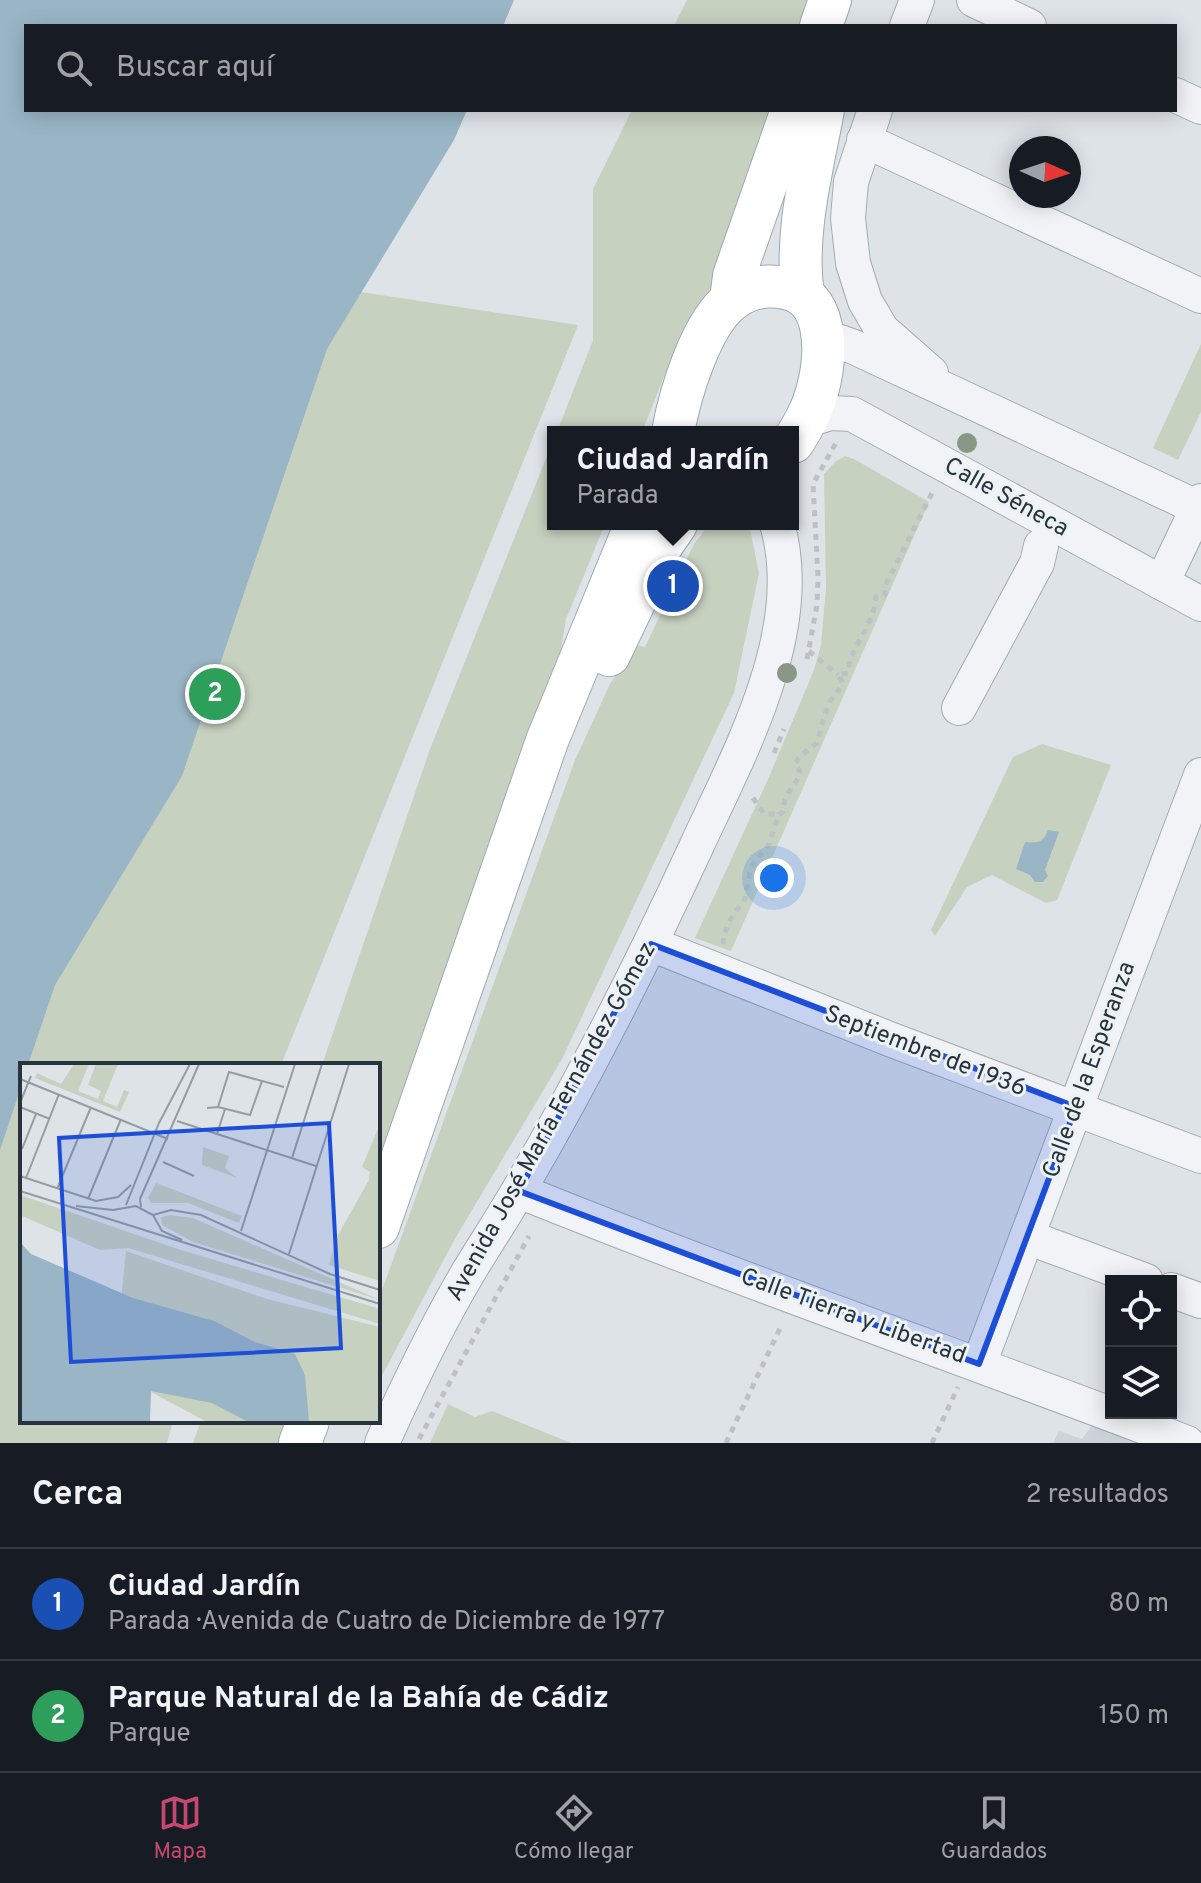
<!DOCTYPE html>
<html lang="es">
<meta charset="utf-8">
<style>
body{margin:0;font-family:Overpass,sans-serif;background:#20242c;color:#f1f3f6}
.controls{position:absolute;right:24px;bottom:24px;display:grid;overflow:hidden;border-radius:0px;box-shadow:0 4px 20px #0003}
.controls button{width:72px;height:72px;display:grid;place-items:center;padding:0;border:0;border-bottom:2px solid #363941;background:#171b24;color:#f1f3f6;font:40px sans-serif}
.compass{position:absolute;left:1009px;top:136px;width:72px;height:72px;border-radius:50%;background:#171b24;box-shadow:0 4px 20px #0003;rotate:93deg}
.you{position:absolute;left:774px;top:878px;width:28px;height:28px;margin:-20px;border:6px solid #fff;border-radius:50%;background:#1a73e8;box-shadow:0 0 0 12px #1a73e833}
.badge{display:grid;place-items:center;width:52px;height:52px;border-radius:50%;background:#c7486f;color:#fff;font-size:26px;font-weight:700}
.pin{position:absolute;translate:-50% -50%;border:4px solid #fff;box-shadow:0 2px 8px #0006}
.popup{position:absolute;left:547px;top:426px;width:252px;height:104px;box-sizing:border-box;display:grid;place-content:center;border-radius:0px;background:#171b24;filter:drop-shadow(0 2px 6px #0005);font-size:26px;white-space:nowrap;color:#9ea1a6}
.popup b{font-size:30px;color:#f1f3f6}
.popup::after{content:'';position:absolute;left:50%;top:100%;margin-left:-16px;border:16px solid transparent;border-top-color:#171b24}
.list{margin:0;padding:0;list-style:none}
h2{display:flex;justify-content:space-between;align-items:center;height:104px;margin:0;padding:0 32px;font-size:34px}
h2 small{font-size:26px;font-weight:400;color:#9ea1a6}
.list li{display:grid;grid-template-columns:52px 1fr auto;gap:24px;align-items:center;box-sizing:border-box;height:112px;padding:0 32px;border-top:2px solid #363941}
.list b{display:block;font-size:30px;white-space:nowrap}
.list p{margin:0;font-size:26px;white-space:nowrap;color:#9ea1a6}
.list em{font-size:26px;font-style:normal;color:#9ea1a6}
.icon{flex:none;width:44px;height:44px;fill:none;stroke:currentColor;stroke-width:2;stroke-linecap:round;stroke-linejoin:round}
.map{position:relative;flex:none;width:1201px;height:1443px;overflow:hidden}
.search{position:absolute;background:#171b24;box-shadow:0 4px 20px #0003;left:24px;right:24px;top:24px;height:88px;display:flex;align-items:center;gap:20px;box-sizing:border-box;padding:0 28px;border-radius:0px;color:#9ea1a6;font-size:30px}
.sheet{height:328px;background:#171b24}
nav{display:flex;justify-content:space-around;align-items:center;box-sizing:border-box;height:112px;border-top:2px solid #363941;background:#171b24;font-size:22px;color:#9ea1a6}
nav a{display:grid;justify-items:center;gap:4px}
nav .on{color:#c7486f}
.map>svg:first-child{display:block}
.built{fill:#ccd3d9}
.green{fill:#c7d1c0}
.water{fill:#9ab6c6}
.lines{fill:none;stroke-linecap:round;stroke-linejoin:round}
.minor-casing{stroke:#a4abb1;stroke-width:36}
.major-casing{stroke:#9ea9b2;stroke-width:44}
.path{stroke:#bdc1c6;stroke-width:5;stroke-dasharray:6 6;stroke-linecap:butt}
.minor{stroke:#f1f3f6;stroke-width:34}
.major{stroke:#fff;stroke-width:42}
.tree{fill:#889786}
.marked{fill:#1d4ed8;fill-opacity:0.2;stroke:#1d4ed8;stroke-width:6;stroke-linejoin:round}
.labels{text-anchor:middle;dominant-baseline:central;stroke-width:6;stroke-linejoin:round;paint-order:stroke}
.street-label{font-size:24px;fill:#28333d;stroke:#edf2f5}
.inset-road{fill:none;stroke:#959da3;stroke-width:2}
.view{fill:#1d4ed8;fill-opacity:0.15;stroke:#1d4ed8;stroke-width:4}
.inset-edge{fill:none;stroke:#28333d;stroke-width:4}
</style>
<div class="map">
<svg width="1201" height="1443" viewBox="0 0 1201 1443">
<rect width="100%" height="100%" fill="#dee3e7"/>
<!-- built -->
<path class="built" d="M 1093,1424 L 1138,1443 L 1053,1443 L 1059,1431 L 1082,1439 Z"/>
<!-- green -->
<g class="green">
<path d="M 687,0 L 820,0 L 810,26 L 674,26 Z"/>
<path d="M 632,110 L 779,110 L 723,265 L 670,362 L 642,432 L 557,432 L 593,340 L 593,189 Z"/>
<path d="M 0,237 L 578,325 L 281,1065 L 22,1065 L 22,1421 L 173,1421 L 167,1443 L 0,1443 Z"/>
<path d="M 1201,344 L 1201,412 L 1178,460 L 1153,448 Z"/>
<path d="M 553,441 L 553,524 L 605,524 L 566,619 L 558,667 L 378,1168 L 378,1065 L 322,1065 L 430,749 Z"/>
<path d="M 845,456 L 854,459 L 929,502 L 731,951 L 695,938 L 769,777 L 814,670 L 821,645 L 826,588 L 824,474 L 835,462 Z"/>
<path d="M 729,524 L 749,524 L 759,573 L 734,693 L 562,1059 L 456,1237 L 378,1383 L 378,1301 L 575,760 L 610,684 L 636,645 L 645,647 L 694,544 L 707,527 Z"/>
<path d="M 1042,744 L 1111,765 L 1057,900 L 1046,903 L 992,875 L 967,887 L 935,936 L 931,930 L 1013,757 Z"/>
<path d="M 448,1404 L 475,1417 L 492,1411 L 571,1443 L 430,1443 Z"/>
<path d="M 201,1421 L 286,1421 L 278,1443 L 193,1443 Z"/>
</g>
<!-- water -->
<g class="water">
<path d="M 0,0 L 514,0 L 503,26 L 26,26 L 26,110 L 467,110 L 454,140 L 327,349 L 182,776 L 55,985 L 28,1065 L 22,1065 L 22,1084 L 0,1150 Z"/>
<path d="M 1048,830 L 1059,832 L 1045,870 L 1048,876 L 1043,882 L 1035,882 L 1030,875 L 1016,869 L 1025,842 C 1038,843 1043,843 1048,830 Z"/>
</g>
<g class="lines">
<!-- minor casing -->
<g class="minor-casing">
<g id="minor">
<path d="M 974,0 L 1029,26"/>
<path d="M 907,26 L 917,0"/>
<path d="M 1175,95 L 1201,107"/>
<path d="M 875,110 L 851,182 L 848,218 L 853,263 L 865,301 L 882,330 L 931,373"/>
<path d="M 864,140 L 1201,296"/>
<path d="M 823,336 L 854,347 L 1201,509"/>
<path d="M 807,420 L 831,413 L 852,414 L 1201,604"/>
<path d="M 1162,583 L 1201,501"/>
<path d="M 959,708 L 1037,563 L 1041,546"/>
<path d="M 651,944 L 892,1040 L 1201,1156"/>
<path d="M 519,1191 C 740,1280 964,1358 1187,1443"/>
<path d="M 1027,1237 L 1146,1281"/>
<path d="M 1171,1290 L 1201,1301"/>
<path d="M 979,1364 L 1201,775"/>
<path d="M 382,1443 C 408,1385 437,1325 469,1271 C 486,1243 504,1216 520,1188 C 585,1077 643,962 697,845 C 740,752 808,629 777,524"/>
</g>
</g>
<!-- major casing -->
<g class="major-casing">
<g id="major">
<path d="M 821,26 L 830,0"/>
<path d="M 803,295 C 794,235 812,170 823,110"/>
<path d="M 731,300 L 734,276 L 792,110"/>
<path d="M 673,432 C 680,394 701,322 733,299 C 746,289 762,285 779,287 C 831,291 827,356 817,392 C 812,411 803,426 793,442"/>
<path d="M 609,655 L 661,546 L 676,524"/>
<path d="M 378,1227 L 547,741 L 636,524"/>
<path d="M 300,1443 L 308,1421"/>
</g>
</g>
<!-- path -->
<g class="path">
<path d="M 809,651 L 838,675"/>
<path d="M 807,659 L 817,605 L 818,576 L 813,484 L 837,441"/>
<path d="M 774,753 L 784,729"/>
<path d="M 753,798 L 764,814 L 778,814"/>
<path d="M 723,944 L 724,934 L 730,920 L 745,899 L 751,867 L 769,844 L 779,814 L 783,812 C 783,791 798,786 800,771 L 795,764 L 799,757 L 817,743 C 821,729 823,718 829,704 C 833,695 840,691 842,682 L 838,675 L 848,673 C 850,646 874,626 876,597 L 885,595 L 885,586 L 933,491"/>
<path d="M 419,1439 L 529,1236"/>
<path d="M 726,1443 L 782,1324"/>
<path d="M 932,1443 L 958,1387"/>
</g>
<!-- minor -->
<use href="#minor" class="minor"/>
<!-- major -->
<use href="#major" class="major"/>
</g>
<!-- trees -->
<g class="tree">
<circle cx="967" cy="443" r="10"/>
<circle cx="787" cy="673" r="10"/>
</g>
<!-- marked area -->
<path class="marked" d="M 651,944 L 1076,1107 L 979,1364 L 519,1191 Z"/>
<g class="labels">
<!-- street labels -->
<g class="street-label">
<text transform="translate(1006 498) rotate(29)">Calle Séneca</text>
<text transform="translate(925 1052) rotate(21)">Septiembre de 1936</text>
<text transform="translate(1090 1070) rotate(-70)">Calle de la Esperanza</text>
<text transform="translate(552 1122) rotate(-61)">Avenida José María Fernández Gómez</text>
<text transform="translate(853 1317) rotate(20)">Calle Tierra y Libertad</text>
</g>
</g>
<!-- overview -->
<g transform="translate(20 1063)">
<rect width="360" height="360" fill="#dee3e7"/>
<path d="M 54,1 L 69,1 L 58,28 L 78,36 L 81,28 L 68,22 L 76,1 L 98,1 L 83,38 L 97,44 L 104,27 L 109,29 L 100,49 L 15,15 L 17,10 L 41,21 ZM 360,61 L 360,218 L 309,202 L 318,172 L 349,117 L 350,109 L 342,104 ZM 183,84 L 209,93 L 205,105 L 217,115 L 182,102 ZM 136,120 L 222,153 L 219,160 L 168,140 L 131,140 L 128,135 ZM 0,132 L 161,187 L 360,246 L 360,261 L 108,185 L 80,187 L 0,152 ZM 150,152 L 173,155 L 360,237 L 173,179 L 142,162 L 141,154 ZM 106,188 L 247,236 L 360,264 L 360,359 L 187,359 L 94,309 Z" fill="#c7d1c0"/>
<path d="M 0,179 L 11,191 L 113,235 L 194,258 L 235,279 L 275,291 L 285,312 L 289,359 L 228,359 L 192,340 L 131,328 L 130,359 L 0,359 Z" fill="#9ab6c6"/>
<path class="inset-road" d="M 0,16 L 148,76M 0,40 L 11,13M 0,44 L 30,56M 198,44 L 230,52 L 242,18M 187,45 L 198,44 L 209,9 L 264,24M 157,58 L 296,103M 197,71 L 205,46M 2,86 L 16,51M 272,95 L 302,1M 143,99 L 174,113M 0,113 L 76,138 L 98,134 L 111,122M 6,115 L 39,31M 37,126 L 71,44M 0,128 L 360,241M 68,136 L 101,56M 106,142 L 139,60 L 170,1M 56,143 L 93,147 L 116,143 L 133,152 L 142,168 L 162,177M 121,144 L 120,136 L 179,1M 133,152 L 151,147 L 181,152 L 310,211 L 360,227M 221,168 L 275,1M 269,191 L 329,1"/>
<path class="view" d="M 309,60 L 321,285 L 51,299 L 39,75 Z"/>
<rect width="360" height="360" class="inset-edge"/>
</g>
</svg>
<div class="controls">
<button><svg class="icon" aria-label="locate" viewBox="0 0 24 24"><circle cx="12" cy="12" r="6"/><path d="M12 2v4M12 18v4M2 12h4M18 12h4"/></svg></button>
<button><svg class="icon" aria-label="layers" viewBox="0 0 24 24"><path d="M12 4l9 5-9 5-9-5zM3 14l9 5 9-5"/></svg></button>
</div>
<svg class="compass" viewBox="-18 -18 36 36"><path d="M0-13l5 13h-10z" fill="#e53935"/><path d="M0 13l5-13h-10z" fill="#9ea1a6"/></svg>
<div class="you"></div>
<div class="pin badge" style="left:673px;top:586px;background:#1a4fb4">1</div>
<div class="popup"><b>Ciudad Jardín</b>Parada</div>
<div class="pin badge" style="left:215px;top:694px;background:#2e9e5b">2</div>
<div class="search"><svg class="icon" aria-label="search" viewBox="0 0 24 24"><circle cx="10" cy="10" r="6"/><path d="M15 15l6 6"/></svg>Buscar aquí</div>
</div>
<section class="sheet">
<h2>Cerca<small>2 resultados</small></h2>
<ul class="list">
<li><span class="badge" style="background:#1a4fb4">1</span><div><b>Ciudad Jardín</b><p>Parada · Avenida de Cuatro de Diciembre de 1977</p></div><em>80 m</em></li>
<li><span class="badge" style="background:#2e9e5b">2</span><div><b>Parque Natural de la Bahía de Cádiz</b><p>Parque</p></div><em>150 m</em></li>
</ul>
</section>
<nav>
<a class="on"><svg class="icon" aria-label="map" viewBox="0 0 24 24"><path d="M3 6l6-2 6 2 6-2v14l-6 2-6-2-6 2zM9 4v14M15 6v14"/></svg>Mapa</a>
<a><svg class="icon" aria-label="directions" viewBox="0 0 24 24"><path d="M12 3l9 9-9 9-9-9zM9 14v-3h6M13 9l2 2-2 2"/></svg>Cómo llegar</a>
<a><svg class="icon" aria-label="saved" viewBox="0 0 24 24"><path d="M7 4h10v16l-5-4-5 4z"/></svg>Guardados</a>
</nav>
